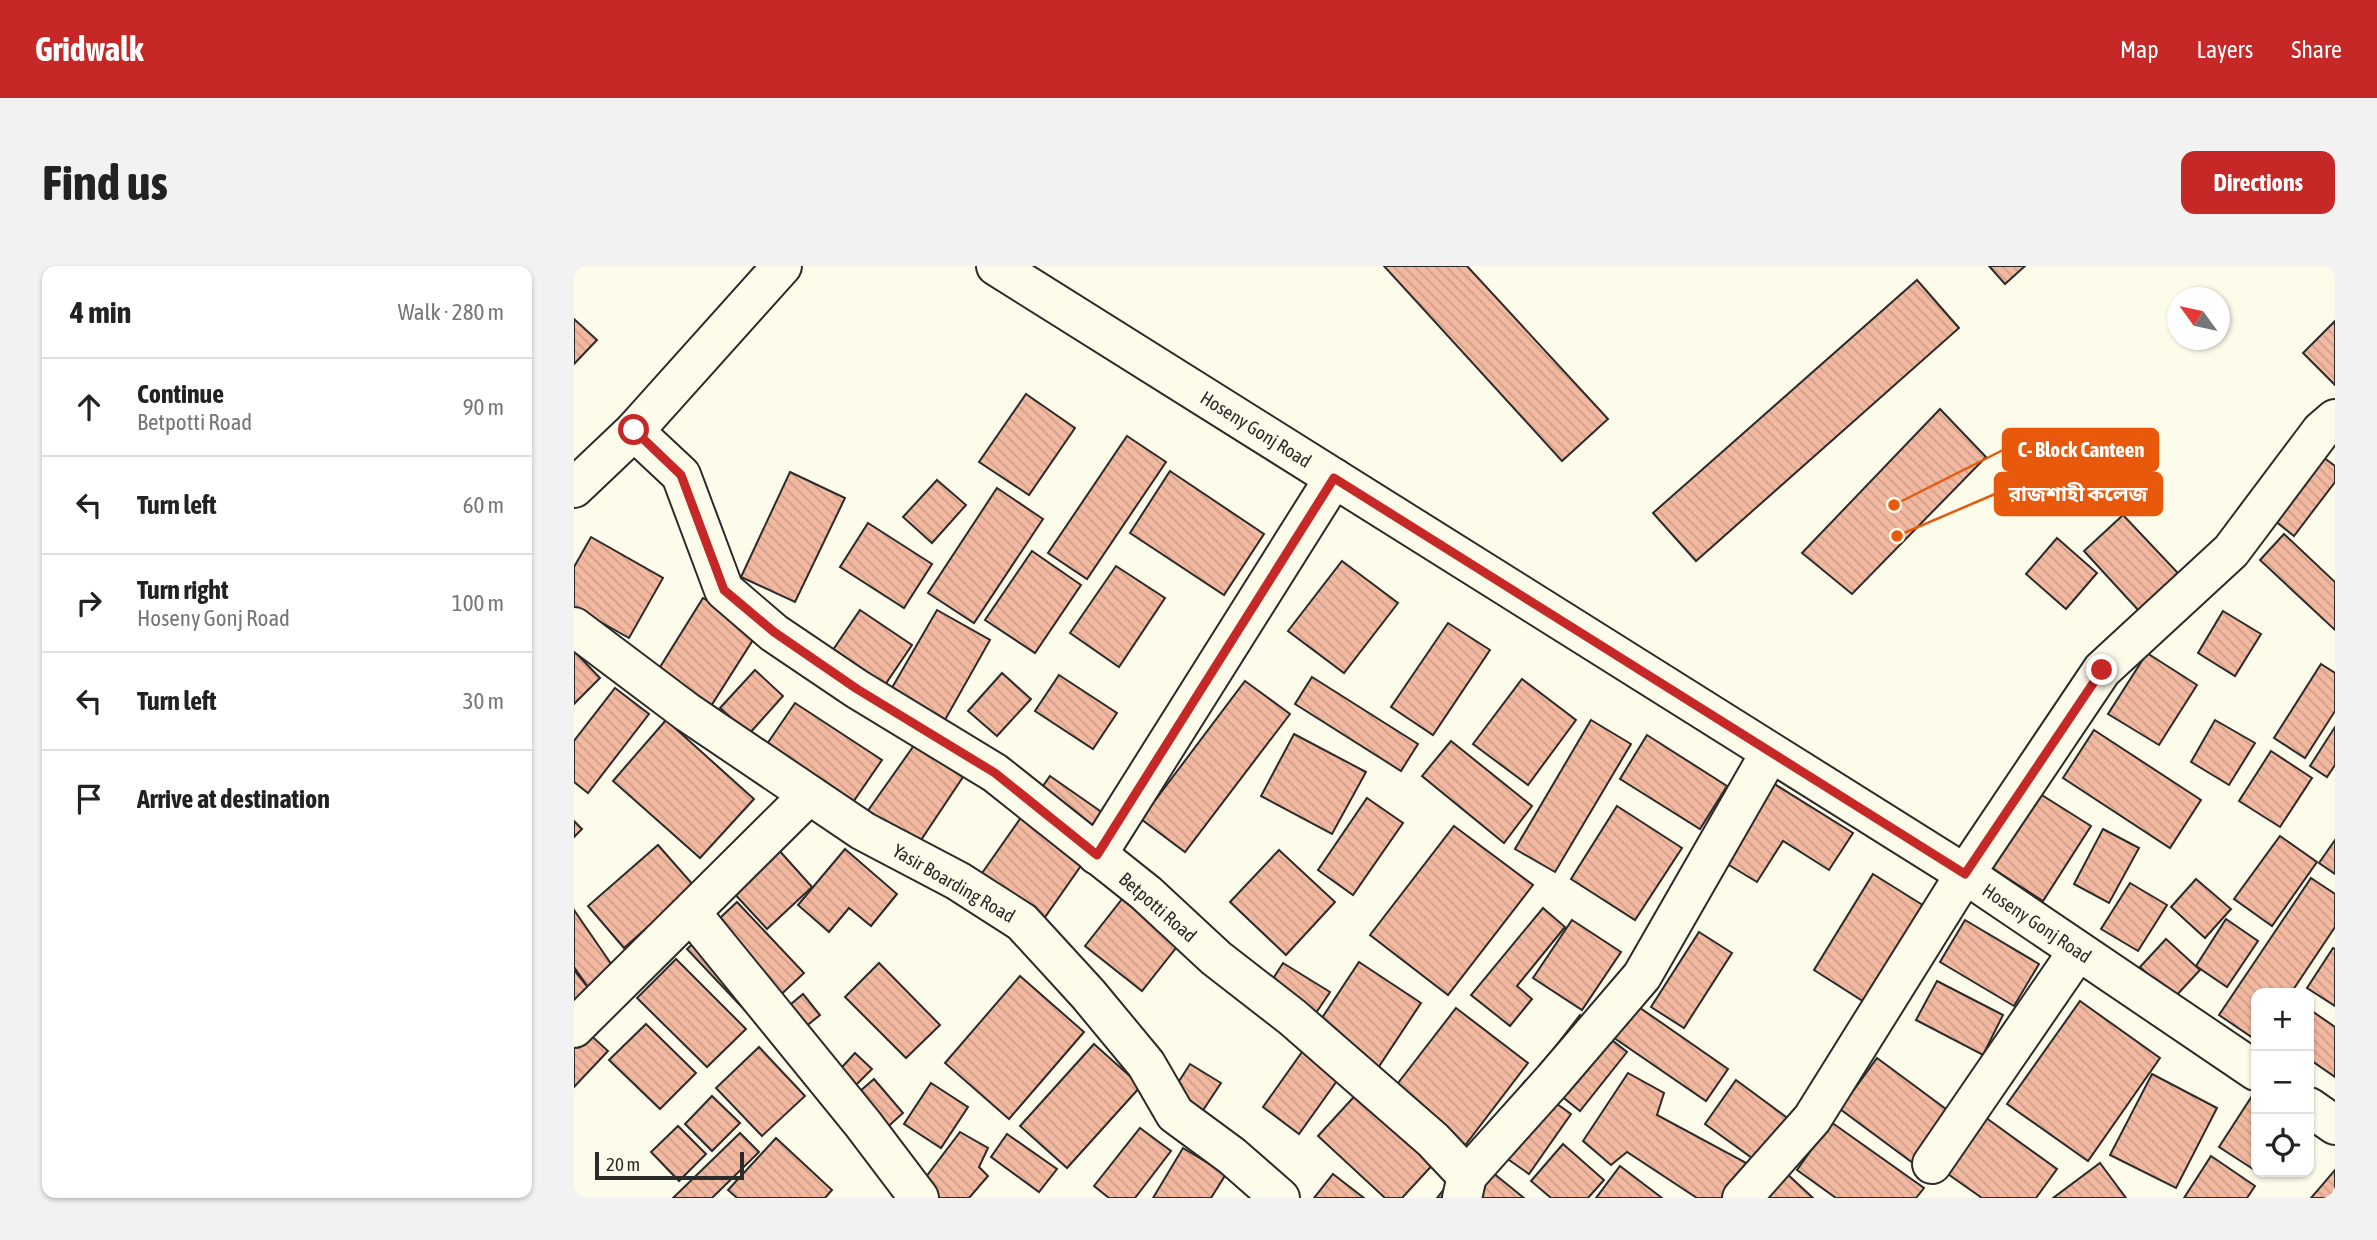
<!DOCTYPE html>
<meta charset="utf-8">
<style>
body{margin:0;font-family:"Asap Condensed","Noto Sans Bengali",sans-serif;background:#f2f2f2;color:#222}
.controls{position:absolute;right:21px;bottom:21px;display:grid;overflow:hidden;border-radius:14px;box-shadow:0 2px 5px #0004}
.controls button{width:63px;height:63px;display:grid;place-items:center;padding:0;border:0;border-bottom:2px solid #e0e0e0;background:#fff;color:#222;font:35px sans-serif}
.compass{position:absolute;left:1593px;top:21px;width:63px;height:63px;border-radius:50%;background:#fff;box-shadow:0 2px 5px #0004;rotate:303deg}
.scale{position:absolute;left:21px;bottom:18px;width:149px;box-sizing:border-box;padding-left:7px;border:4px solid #2b2b2b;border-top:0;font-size:19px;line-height:24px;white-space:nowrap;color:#2b2b2b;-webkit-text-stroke:5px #fdfbea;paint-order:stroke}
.stop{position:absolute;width:21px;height:21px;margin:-16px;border:5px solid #c62828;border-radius:50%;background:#fff}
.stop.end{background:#c62828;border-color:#fff;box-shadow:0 2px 7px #0008}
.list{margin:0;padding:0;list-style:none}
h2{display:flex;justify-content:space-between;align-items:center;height:91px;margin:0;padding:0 28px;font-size:30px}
h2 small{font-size:23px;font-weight:400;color:#767676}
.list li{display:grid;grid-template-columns:46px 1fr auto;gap:21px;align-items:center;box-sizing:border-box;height:98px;padding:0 28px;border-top:2px solid #e0e0e0}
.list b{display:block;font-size:26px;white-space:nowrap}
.list p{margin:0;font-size:23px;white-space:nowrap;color:#767676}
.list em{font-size:23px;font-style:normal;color:#767676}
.icon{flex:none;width:38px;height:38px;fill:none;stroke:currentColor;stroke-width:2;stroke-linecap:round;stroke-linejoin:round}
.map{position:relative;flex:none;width:1761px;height:932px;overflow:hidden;border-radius:14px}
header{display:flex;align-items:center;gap:42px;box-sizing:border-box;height:98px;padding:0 35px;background:#c62828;color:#fff}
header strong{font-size:33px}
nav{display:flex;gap:38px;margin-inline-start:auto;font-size:24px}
.intro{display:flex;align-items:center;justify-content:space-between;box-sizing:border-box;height:168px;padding:0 42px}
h1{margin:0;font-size:49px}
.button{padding:18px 32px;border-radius:14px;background:#c62828;color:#fff;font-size:24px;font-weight:700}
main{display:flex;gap:42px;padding:0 42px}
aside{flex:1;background:#fff;border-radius:14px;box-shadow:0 2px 5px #0004}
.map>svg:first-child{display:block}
.building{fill:url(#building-back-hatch);stroke:#2b2b2b;stroke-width:2}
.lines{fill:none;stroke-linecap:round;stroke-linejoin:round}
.minor-casing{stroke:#2b2b2b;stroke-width:42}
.highway-casing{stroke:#2b2b2b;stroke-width:42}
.minor{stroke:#fdfbea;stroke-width:38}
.highway{stroke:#fdfbea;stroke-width:38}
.route{stroke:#c62828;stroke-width:9}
.labels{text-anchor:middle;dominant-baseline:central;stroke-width:5;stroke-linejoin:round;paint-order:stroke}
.street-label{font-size:19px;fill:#2b2b2b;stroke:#fdfbea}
.leader{fill:none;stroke:#e8590c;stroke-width:2.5}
.callout-dot{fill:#e8590c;stroke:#fdfbea;stroke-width:2.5}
.callout{fill:#e8590c;stroke:#e8590c;stroke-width:2.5}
.callout-label{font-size:21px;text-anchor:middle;font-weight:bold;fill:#fff}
</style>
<header>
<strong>Gridwalk</strong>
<nav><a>Map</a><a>Layers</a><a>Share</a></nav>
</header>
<div class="intro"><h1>Find us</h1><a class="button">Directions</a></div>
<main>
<aside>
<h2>4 min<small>Walk · 280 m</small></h2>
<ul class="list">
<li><svg class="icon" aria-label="ahead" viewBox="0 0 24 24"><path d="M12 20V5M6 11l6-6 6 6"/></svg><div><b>Continue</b><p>Betpotti Road</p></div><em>90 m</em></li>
<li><svg class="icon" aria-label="left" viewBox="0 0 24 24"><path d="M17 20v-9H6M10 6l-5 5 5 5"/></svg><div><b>Turn left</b></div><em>60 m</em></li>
<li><svg class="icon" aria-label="right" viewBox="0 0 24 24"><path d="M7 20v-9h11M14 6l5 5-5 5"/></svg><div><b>Turn right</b><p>Hoseny Gonj Road</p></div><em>100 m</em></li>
<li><svg class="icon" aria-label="left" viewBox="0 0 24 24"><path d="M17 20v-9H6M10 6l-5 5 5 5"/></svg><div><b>Turn left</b></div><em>30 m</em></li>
<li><svg class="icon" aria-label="arrive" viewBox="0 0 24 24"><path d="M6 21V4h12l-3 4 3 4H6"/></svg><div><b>Arrive at destination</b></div></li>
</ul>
</aside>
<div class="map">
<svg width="1761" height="932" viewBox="0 0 1761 932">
<defs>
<pattern id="building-back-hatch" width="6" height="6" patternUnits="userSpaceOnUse" patternTransform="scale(1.75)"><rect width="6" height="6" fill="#f2b8a0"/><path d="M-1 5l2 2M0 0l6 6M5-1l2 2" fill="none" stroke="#d09e8a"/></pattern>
</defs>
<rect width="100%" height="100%" fill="#fdfbea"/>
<!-- building -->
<g class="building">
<path d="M 810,0 L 893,0 L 1034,153 L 988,195 Z"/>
<path d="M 1415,0 L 1451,0 L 1431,18 Z"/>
<path d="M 1343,14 L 1385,62 L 1122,295 L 1079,247 Z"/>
<path d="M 0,53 L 23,74 L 0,98 Z"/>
<path d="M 1761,55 L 1761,119 L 1729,87 Z"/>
<path d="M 452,128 L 501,162 L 455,229 L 405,196 Z"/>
<path d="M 1366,143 L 1412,191 L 1278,328 L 1228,287 Z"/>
<path d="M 553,170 L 592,196 L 513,313 L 474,287 Z"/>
<path d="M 1738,183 L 1761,200 L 1761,216 L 1720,270 L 1691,247 Z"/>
<path d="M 596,205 L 690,268 L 650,329 L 556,267 Z"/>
<path d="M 216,206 L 271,232 L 221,336 L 167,311 Z"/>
<path d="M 363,214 L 392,239 L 358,277 L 329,251 Z"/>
<path d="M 423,222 L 469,253 L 400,357 L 354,327 Z"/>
<path d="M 1549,249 L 1603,306 L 1602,313 L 1566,346 L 1510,285 Z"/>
<path d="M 294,257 L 358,298 L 330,342 L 266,301 Z"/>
<path d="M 1710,268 L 1761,316 L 1761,364 L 1686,294 Z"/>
<path d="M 17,271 L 89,312 L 55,372 L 0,341 L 0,301 Z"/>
<path d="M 1483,272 L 1523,307 L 1492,343 L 1452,308 Z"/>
<path d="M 458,285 L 507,319 L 461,387 L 411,354 Z"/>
<path d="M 768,295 L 824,337 L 770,407 L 714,365 Z"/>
<path d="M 542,300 L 591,332 L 545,401 L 496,367 Z"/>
<path d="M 129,332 L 184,366 L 137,440 L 83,406 Z"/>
<path d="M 286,344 L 338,379 L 296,441 L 244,406 Z"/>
<path d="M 363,344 L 416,374 L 358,477 L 304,446 Z"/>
<path d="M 1649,345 L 1687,368 L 1661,410 L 1624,387 Z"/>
<path d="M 874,357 L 916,384 L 859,469 L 817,441 Z"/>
<path d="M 0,385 L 26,412 L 0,438 Z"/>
<path d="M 1573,387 L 1623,419 L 1585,479 L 1534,448 Z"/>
<path d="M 1747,398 L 1761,407 L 1761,445 L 1731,492 L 1700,472 Z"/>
<path d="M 181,404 L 209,430 L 175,468 L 146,442 Z"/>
<path d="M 428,407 L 457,433 L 423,470 L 394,445 Z"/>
<path d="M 485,409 L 543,447 L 519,483 L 461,445 Z"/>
<path d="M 738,411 L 844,478 L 827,505 L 721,438 Z"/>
<path d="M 948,413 L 1002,454 L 954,519 L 899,478 Z"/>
<path d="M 671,415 L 716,448 L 611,586 L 567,553 Z"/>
<path d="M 41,422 L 75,448 L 14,527 L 0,516 L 0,475 Z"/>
<path d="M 221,437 L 308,494 L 277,539 L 191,481 Z"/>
<path d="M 92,454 L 180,533 L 126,592 L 39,515 Z"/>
<path d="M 1017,454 L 1057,478 L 981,606 L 941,583 Z"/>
<path d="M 1641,454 L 1681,477 L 1655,519 L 1617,496 Z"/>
<path d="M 1761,461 L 1761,499 L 1753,511 L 1736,500 Z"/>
<path d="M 1520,464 L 1627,534 L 1596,582 L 1489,512 Z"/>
<path d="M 720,468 L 792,506 L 758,568 L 687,530 Z"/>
<path d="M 1073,469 L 1153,520 L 1126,563 L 1046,513 Z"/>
<path d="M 877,475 L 958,540 L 930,577 L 848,510 Z"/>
<path d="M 341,478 L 389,511 L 343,580 L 293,546 Z"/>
<path d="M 1697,485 L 1738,512 L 1706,561 L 1665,535 Z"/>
<path d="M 476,510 L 539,554 L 469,654 L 406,610 Z"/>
<path d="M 1194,514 L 1279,567 L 1255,604 L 1209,575 L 1183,616 L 1145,593 Z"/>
<path d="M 1455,521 L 1517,560 L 1469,635 L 1407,595 Z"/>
<path d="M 793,532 L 829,557 L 779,629 L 744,604 Z"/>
<path d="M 1043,540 L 1108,582 L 1061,654 L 997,613 Z"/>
<path d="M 0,555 L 8,563 L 0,571 Z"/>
<path d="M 880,560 L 959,619 L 874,729 L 796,669 Z"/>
<path d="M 1529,563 L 1565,582 L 1535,637 L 1500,618 Z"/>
<path d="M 1706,570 L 1743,596 L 1698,660 L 1660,633 Z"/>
<path d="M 1761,574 L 1761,608 L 1745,597 Z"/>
<path d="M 84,579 L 120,620 L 50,682 L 14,640 Z"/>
<path d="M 203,582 L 238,621 L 193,663 L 157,624 Z"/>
<path d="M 271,583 L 323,628 L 297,660 L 275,642 L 255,666 L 224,639 Z"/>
<path d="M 705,584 L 761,636 L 712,689 L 656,636 Z"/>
<path d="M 1299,608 L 1355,643 L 1295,739 L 1240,704 Z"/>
<path d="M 567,609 L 624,654 L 568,725 L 511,680 Z"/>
<path d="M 1737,612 L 1761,628 L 1761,661 L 1717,727 L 1682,727 L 1682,774 L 1645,749 Z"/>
<path d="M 1622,613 L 1657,643 L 1631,672 L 1597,641 Z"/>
<path d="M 1556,617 L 1593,639 L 1564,685 L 1527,663 Z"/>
<path d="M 163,636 L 230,707 L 180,754 L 113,683 Z"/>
<path d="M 969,642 L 991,661 L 943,720 L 958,733 L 936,760 L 897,729 Z"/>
<path d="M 0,644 L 42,705 L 16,724 L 0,701 Z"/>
<path d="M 1652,653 L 1684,675 L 1653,721 L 1622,700 Z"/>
<path d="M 998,654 L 1047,686 L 1008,744 L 959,712 Z"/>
<path d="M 1391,654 L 1465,698 L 1440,740 L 1366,696 Z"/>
<path d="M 1125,666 L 1158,687 L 1110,762 L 1077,741 Z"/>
<path d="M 1592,673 L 1626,704 L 1600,732 L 1566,701 Z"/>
<path d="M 1759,682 L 1761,683 L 1761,740 L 1733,722 Z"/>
<path d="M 102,693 L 172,763 L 133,801 L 63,732 Z"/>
<path d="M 785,696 L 847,737 L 804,802 L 742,761 Z"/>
<path d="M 305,697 L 366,759 L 332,792 L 271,731 Z"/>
<path d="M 709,697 L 756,726 L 740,750 L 693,722 Z"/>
<path d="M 0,704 L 15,723 L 0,735 Z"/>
<path d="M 446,710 L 510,766 L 435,853 L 371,797 Z"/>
<path d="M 1363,715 L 1429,749 L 1409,789 L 1342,754 Z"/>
<path d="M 1036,721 L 1154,803 L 1132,835 L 1014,754 Z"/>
<path d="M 229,728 L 246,749 L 204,783 L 187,763 Z"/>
<path d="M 1506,735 L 1586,792 L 1514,895 L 1433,838 Z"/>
<path d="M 882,742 L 954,797 L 886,886 L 814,830 Z"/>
<path d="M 1735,743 L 1761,761 L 1761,811 L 1735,793 Z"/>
<path d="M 1006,749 L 1053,786 L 1006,845 L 960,808 Z"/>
<path d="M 0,754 L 34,785 L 0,821 Z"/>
<path d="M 72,758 L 122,807 L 86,843 L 35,794 Z"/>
<path d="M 520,778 L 567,820 L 493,902 L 446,860 Z"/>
<path d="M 733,779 L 770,805 L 725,868 L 689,841 Z"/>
<path d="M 185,781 L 231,830 L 188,870 L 142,822 Z"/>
<path d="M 281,787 L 298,803 L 273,828 L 258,812 Z"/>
<path d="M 1303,792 L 1380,849 L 1343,900 L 1266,843 Z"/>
<path d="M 616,798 L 647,817 L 616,864 L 586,845 Z"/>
<path d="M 1054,807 L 1090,827 L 1083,849 L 1178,900 L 1156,932 L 1123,932 L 1053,886 L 1037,899 L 1009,875 Z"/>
<path d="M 1578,808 L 1643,842 L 1602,922 L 1536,889 Z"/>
<path d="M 300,813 L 329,847 L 307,867 L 278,832 Z"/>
<path d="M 1162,814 L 1216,854 L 1185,897 L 1131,858 Z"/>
<path d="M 951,815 L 997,848 L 955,908 L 908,875 Z"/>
<path d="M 357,817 L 394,841 L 367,882 L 330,858 Z"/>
<path d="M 788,822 L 864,893 L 828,932 L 811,932 L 744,870 Z"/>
<path d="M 138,830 L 166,857 L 138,885 L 111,858 Z"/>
<path d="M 1678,830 L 1682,833 L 1682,905 L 1645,881 Z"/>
<path d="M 1404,846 L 1483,903 L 1462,932 L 1408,932 L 1364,901 Z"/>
<path d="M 1257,856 L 1350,922 L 1342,932 L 1262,932 L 1223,904 Z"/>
<path d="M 104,860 L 132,888 L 105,915 L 77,886 Z"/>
<path d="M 566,862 L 597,885 L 561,932 L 535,932 L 520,920 Z"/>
<path d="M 386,866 L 414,882 L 405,901 L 414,910 L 395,932 L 336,932 Z"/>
<path d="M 166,867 L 185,886 L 138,932 L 99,932 Z"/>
<path d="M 433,868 L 483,903 L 465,926 L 417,891 Z"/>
<path d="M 202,872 L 258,924 L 251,932 L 163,932 L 154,924 Z"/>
<path d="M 989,878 L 1030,914 L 1014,932 L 977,932 L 957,915 Z"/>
<path d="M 609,882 L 652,908 L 637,932 L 579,932 Z"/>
<path d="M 897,889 L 950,932 L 863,932 Z"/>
<path d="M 1637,890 L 1681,920 L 1673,932 L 1610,932 Z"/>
<path d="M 1526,897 L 1552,932 L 1479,932 Z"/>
<path d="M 1046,900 L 1088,932 L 1022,932 Z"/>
<path d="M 1209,904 L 1239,932 L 1183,932 Z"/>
<path d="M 1761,904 L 1761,932 L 1737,932 Z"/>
<path d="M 759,908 L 790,932 L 740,932 Z"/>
</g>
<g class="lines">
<!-- minor casing -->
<g class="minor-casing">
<g id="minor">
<path d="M 422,0 L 1391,608 L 1682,805"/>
<path d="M 60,165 L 107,209 L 150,324 L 200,367 L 283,423 L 421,507 L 572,627 L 642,692 L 718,751 L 859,874 L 893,910 L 888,932"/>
<path d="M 0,361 L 113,446 L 289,565 L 384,615 L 448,656 L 514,728 L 572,798 L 601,848 L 658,890 L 706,932"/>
<path d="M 523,589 L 760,212"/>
<path d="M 118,648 L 289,858 L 345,932"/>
<path d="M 0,762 L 235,529"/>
<path d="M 1735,841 L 1761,859"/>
<path d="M 1358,898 L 1504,685"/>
<path d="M 893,910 L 979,814 L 1068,710 L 1196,487"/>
<path d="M 1168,932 L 1238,853 L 1391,608 L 1528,404 L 1657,285 L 1747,165 L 1761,153"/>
</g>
</g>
<!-- highway casing -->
<g class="highway-casing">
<path id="highway" d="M 0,222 L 60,165 L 208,0"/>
</g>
<!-- minor -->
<use href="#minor" class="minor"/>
<!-- highway -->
<use href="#highway" class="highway"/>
</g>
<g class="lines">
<!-- route -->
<path class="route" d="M 60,164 L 107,209 L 150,324 L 200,366 L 283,423 L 421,507 L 523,589 L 760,212 L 1391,608 L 1528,404"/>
</g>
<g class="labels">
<!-- street labels -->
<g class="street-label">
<text transform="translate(682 163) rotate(32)">Hoseny Gonj Road</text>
<text transform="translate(380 617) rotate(30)">Yasir Boarding Road</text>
<text transform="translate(584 641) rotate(41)">Betpotti Road</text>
<text transform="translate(1463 657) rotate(34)">Hoseny Gonj Road</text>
</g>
</g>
<!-- callouts -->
<path class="leader" d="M1320 239L1429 184M1323 270L1421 228"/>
<g class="callout-dot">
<circle cx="1320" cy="239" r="7"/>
<circle cx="1323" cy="270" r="7"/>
</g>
<g class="callout">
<rect x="1429" y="163" width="155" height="42" rx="7"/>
<rect x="1421" y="207" width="167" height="42" rx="7"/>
</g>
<g class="callout-label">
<text x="1507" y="191">C- Block Canteen</text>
<text x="1504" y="235">রাজশাহী কলেজ</text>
</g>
</svg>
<div class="controls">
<button>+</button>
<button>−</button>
<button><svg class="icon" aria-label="locate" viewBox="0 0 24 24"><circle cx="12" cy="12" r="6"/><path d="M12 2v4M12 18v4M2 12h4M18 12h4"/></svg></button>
</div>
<svg class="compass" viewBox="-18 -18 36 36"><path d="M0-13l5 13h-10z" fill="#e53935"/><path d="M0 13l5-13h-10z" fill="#767676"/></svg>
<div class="scale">20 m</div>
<div class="stop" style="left:60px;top:164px"></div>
<div class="stop end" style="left:1528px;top:404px"></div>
</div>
</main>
